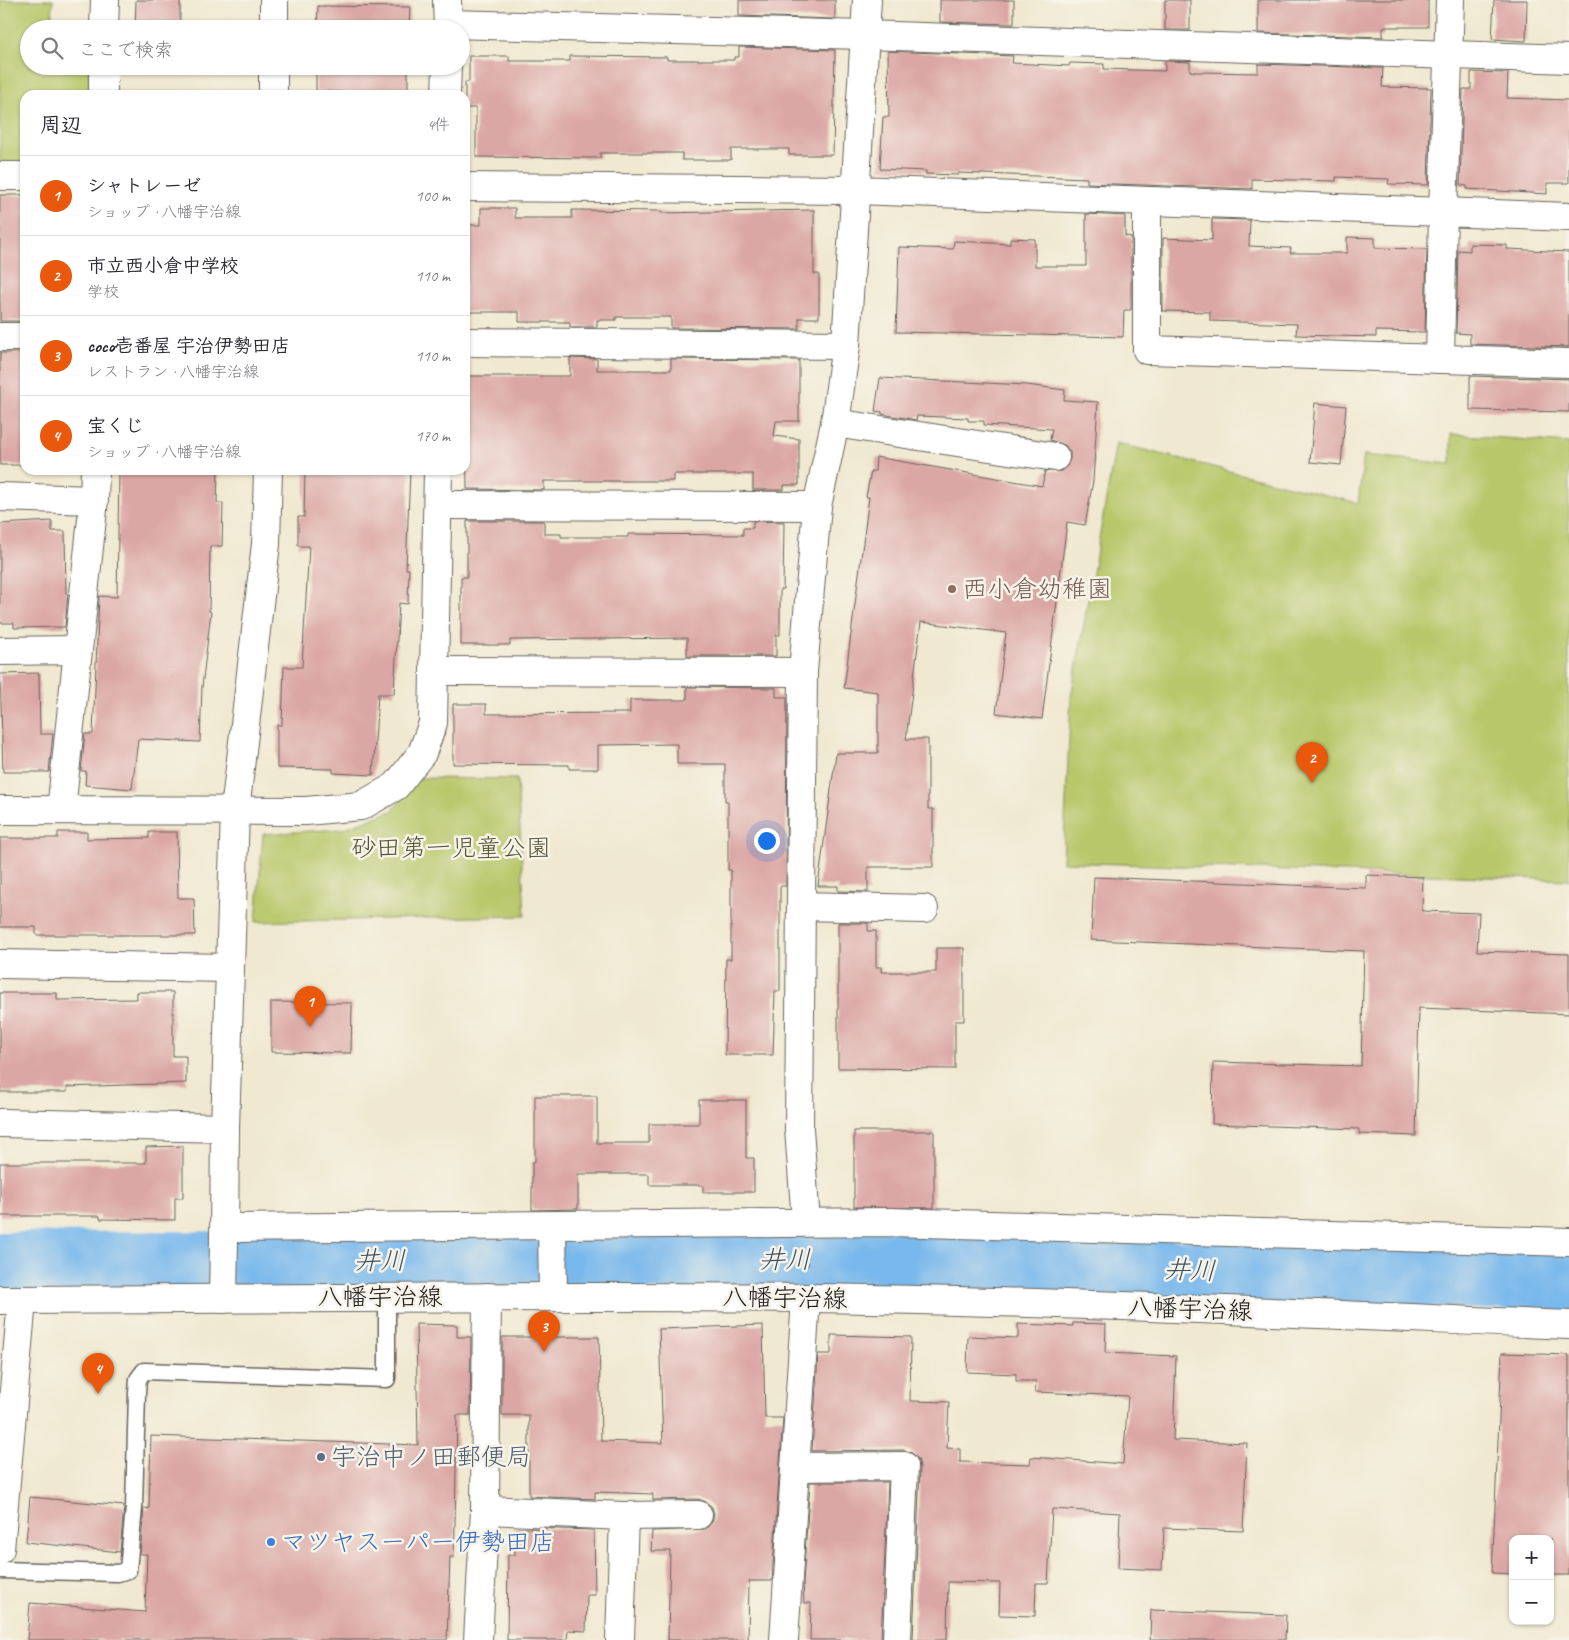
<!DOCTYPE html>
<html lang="ja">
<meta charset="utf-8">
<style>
body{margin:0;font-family:Caveat,"Klee One",sans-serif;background:#f7f7f7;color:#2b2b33}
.controls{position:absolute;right:15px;bottom:15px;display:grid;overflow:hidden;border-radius:10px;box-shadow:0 1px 4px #0004}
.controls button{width:45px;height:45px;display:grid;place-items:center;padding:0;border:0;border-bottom:1px solid #e1e1e2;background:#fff;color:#2b2b33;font:25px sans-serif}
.you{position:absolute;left:766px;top:840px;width:18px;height:18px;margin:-12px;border:4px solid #fff;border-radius:50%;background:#1a73e8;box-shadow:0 0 0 8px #1a73e833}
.badge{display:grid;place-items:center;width:32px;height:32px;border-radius:50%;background:#ea580c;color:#fff;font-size:16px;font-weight:700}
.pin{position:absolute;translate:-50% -41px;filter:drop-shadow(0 1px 2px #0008)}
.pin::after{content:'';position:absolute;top:26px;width:18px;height:15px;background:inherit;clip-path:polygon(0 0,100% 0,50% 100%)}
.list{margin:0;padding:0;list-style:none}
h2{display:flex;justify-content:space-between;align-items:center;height:65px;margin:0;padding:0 20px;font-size:21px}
h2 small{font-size:16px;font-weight:400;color:#7c7c81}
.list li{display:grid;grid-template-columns:32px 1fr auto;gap:15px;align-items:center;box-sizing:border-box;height:80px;padding:0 20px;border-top:1px solid #e1e1e2}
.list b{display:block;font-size:19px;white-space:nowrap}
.list p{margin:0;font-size:16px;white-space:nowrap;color:#7c7c81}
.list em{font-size:16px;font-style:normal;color:#7c7c81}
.icon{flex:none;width:28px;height:28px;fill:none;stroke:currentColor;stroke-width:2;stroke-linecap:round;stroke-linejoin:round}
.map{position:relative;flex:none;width:1569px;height:1640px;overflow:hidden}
.search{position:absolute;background:#fff;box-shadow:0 1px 4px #0004;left:20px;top:20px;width:450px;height:55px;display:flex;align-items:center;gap:12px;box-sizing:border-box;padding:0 18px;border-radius:28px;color:#7c7c81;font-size:19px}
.panel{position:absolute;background:#fff;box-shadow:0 1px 4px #0004;left:20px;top:90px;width:450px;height:385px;border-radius:15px}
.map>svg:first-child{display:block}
.green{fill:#b7c769;stroke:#6a7242}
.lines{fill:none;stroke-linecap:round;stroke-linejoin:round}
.river{stroke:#78b8ec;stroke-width:60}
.building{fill:#dba7a4}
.service-casing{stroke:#66635b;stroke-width:19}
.minor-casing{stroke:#66635b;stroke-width:30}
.tertiary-casing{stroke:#66635b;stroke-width:30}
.primary-casing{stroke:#66635b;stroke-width:30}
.path{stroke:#66635b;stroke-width:3;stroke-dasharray:4 4;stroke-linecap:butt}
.service{stroke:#fff;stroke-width:16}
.minor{stroke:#fff;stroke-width:28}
.tertiary{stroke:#fff;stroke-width:28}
.primary{stroke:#fff;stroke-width:28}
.education-dot{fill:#8d6e63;stroke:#f7f3e8;stroke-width:2}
.service-dot{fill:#5c6f8a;stroke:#f7f3e8;stroke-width:2}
.shop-dot{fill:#3f7fe0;stroke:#f7f3e8;stroke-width:2}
.labels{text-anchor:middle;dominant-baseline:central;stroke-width:5;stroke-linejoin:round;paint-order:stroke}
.education-label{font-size:25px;fill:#785e54;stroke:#f7f3e8;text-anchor:start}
.park-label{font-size:25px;fill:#525837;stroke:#f7f3e8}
.street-label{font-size:25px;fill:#1c1c1c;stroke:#f7f3e8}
.service-label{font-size:25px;fill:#4e5e75;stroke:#f7f3e8;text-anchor:start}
.shop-label{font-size:25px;fill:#366cbe;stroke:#f7f3e8;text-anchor:start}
.water-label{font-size:26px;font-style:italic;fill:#3c5365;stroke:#f7f3e8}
</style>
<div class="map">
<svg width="1569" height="1640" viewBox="0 0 1569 1640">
<rect width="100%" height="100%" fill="#f7f3e8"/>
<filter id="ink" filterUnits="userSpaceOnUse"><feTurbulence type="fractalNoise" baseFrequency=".02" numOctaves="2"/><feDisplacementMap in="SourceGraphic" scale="10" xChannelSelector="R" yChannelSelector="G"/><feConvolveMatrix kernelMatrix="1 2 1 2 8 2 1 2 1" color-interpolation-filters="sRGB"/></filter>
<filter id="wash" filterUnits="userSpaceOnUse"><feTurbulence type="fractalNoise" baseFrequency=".0096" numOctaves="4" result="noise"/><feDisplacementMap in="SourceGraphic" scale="20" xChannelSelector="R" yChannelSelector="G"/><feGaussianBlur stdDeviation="1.12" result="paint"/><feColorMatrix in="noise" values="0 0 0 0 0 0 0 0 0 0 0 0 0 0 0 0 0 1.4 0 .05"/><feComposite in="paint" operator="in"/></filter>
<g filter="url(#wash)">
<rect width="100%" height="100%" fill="#f0e8d0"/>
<!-- green -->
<g class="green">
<path d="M 0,0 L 53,0 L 51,29 L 29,29 L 29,66 L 90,66 L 90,95 L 25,95 L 25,167 L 0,166 Z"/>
<path d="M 1451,434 L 1569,443 L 1569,880 L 1063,862 L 1071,697 L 1116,443 L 1358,503 L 1364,455 L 1451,464 Z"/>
<path d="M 420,778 L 517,779 L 525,916 L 256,922 L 263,834 L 342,829 L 392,811 Z"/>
</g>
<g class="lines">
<!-- river -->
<path class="river" d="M 0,1262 L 832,1259 L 1569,1282"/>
</g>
<g id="blocks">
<!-- building -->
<g class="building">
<path d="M 136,0 L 180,0 L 180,29 L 135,29 Z"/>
<path d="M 739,0 L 835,0 L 835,19 L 739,16 Z"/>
<path d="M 940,0 L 1014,0 L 1014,24 L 940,22 Z"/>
<rect x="1165" y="0" width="25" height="30"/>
<path d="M 1258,0 L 1428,0 L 1428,27 L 1383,27 L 1383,37 L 1258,33 Z"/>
<path d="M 1494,0 L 1527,0 L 1526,41 L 1492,39 Z"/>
<path d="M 318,6 L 410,7 L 409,29 L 317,29 Z"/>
<path d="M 739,47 L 835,50 L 833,155 L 789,155 L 789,149 L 731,149 L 731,160 L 682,160 L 682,153 L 600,153 L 600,158 L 476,157 L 476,108 L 465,108 L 465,82 L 469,82 L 469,56 L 509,56 L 509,61 L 570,61 L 570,56 L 667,57 L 667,60 L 734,60 L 734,57 L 739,57 Z"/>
<path d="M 888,51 L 1013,56 L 1012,63 L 1069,66 L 1070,63 L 1104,64 L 1104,69 L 1165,71 L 1165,61 L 1190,62 L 1190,71 L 1197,72 L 1258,73 L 1258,64 L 1383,68 L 1382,87 L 1431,88 L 1428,185 L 1388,184 L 1389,179 L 1336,177 L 1336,181 L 1252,179 L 1252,189 L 1087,183 L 1087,178 L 958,173 L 958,175 L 926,174 L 926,171 L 880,169 L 883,117 L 889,117 Z"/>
<path d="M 316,66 L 408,66 L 408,94 L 316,91 Z"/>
<path d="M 1471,72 L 1508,73 L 1507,98 L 1569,100 L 1569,183 L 1547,183 L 1547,194 L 1467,189 L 1467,186 L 1460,185 L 1463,89 L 1471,89 Z"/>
<rect x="0" y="195" width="25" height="126"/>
<path d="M 481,208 L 515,208 L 515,218 L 572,218 L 572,210 L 661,211 L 661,213 L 814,210 L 814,274 L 819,274 L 819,318 L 799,318 L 799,329 L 671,328 L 671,317 L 616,317 L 616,320 L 597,320 L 597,327 L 570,327 L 570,322 L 519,322 L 519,312 L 465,312 L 465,225 L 481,225 Z"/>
<path d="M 1086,214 L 1125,216 L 1125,236 L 1131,237 L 1131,310 L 1124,310 L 1123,337 L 896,332 L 899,247 L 953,249 L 954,241 L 1010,244 L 1010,238 L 1035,239 L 1035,266 L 1086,266 Z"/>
<path d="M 1212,219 L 1250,220 L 1249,246 L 1291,248 L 1290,253 L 1347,253 L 1347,237 L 1375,238 L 1375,248 L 1427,249 L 1425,332 L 1376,331 L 1376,337 L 1296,335 L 1297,324 L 1210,321 L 1210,312 L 1163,311 L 1163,238 L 1212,240 Z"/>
<path d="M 1470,244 L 1507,245 L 1507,249 L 1569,252 L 1569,347 L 1470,344 L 1470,334 L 1456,333 L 1458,250 L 1470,251 Z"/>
<rect x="0" y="353" width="25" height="112"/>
<path d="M 570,358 L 597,359 L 597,370 L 671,370 L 671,359 L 799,360 L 799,421 L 776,421 L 774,436 L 799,439 L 799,485 L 784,485 L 784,490 L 753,490 L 753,474 L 673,474 L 673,481 L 544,481 L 544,490 L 467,489 L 465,376 L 570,376 Z"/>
<path d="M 1470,376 L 1569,379 L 1569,412 L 1470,410 Z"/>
<path d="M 880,378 L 1027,385 L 1065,390 L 1064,400 L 1098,402 L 1093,481 L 1085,525 L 1067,522 L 1042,719 L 996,713 L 1006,633 L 921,622 L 906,739 L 928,739 L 928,809 L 933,809 L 933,867 L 868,867 L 868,892 L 838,891 L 838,886 L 818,886 L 836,753 L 878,753 L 878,692 L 844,688 L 869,497 L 866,497 L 871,471 L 875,471 L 876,457 L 1042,486 L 1045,471 L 1061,471 L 1067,466 L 1070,459 L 1070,452 L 1065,445 L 1050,440 L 1052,429 L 984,425 L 984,421 L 968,421 L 968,418 L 917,416 L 916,420 L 882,414 L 882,412 L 875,411 Z"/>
<path d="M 1315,403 L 1346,406 L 1341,465 L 1310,462 Z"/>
<path d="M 119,470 L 218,470 L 217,503 L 223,503 L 222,546 L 210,546 L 209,611 L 211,612 L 202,687 L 200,742 L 138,739 L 132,789 L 85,785 L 86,771 L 81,771 L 85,734 L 93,734 L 99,596 L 117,597 Z"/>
<path d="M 361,470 L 410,471 L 406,569 L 409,569 L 408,604 L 399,603 L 394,694 L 378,694 L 373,775 L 333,773 L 333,769 L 277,768 L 277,725 L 282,725 L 284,667 L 302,667 L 309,546 L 298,546 L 298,517 L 304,517 L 305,471 L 361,472 Z"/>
<path d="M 52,521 L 52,531 L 65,531 L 66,593 L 68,594 L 65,627 L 14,628 L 14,623 L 0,623 L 0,524 Z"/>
<path d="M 467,521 L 544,521 L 544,534 L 561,534 L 561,537 L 628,537 L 628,534 L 743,535 L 743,528 L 753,528 L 753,521 L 784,522 L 783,589 L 780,589 L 780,635 L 776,635 L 776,656 L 687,656 L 687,638 L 510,640 L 510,645 L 461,645 L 461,577 L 467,577 Z"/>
<path d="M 39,673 L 40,734 L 53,734 L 49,772 L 3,772 L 0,674 Z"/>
<path d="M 687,687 L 776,688 L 776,697 L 787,697 L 786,886 L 780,886 L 780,991 L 775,991 L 773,1055 L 725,1055 L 726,959 L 731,959 L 731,870 L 728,870 L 728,801 L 725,801 L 725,764 L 677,764 L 677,744 L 598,745 L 598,769 L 569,769 L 569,765 L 453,764 L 453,704 L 486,704 L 486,714 L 630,713 L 630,700 L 687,700 Z"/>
<path d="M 58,832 L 87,832 L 87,839 L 149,838 L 149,832 L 177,832 L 178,898 L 194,898 L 195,935 L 36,935 L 36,927 L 0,927 L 0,838 L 58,838 Z"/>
<path d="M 1366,875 L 1423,877 L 1422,911 L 1479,913 L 1477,951 L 1569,954 L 1569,1014 L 1419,1008 L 1416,1136 L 1359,1134 L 1359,1129 L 1212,1124 L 1213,1062 L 1361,1066 L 1364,951 L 1091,940 L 1094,877 L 1366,888 Z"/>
<path d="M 838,923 L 868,923 L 868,931 L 876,931 L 876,967 L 881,967 L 881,972 L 936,972 L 936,948 L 964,948 L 964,1021 L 955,1021 L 955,1069 L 838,1068 Z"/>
<path d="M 137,992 L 173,992 L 173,1056 L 186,1056 L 186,1083 L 67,1087 L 67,1092 L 0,1092 L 0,993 L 57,993 L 57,1000 L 137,999 Z"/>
<path d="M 271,1002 L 352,1003 L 351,1053 L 271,1052 Z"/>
<path d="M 535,1096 L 597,1096 L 597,1143 L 649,1143 L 649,1124 L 699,1124 L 699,1100 L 746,1100 L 746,1158 L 754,1158 L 754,1192 L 703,1192 L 703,1185 L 649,1185 L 649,1174 L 578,1174 L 578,1209 L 532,1210 L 532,1162 L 535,1162 Z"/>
<path d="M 854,1131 L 934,1131 L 934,1208 L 854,1207 Z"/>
<path d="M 183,1146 L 183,1198 L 175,1198 L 175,1220 L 100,1219 L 100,1216 L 0,1216 L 0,1163 L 146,1163 L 146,1147 Z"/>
<path d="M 1073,1323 L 1106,1324 L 1105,1353 L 1176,1356 L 1173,1440 L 1247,1443 L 1243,1531 L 1164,1528 L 1162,1570 L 1118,1568 L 1120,1513 L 1052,1509 L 1048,1583 L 1036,1583 L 1035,1616 L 999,1615 L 1000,1583 L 948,1582 L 947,1640 L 913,1640 L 920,1467 L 918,1459 L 912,1453 L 904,1450 L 812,1451 L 818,1354 L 831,1354 L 831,1335 L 911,1337 L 910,1401 L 949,1402 L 947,1448 L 960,1449 L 960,1462 L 1030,1464 L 1031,1457 L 1123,1464 L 1128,1396 L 1035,1392 L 1036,1381 L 1016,1381 L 1016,1374 L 967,1372 L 968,1336 L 1018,1338 L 1018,1324 L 1073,1326 Z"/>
<path d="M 416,1324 L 457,1325 L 457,1337 L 471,1337 L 470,1415 L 457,1415 L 455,1525 L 454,1557 L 450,1557 L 447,1640 L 27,1640 L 30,1603 L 145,1612 L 147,1554 L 140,1554 L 144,1508 L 149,1509 L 151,1436 L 418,1445 Z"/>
<path d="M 763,1325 L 765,1418 L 783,1418 L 772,1581 L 749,1581 L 748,1640 L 668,1640 L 670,1551 L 651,1551 L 652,1531 L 706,1529 L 712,1522 L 714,1514 L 712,1507 L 706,1502 L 698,1499 L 653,1500 L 653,1494 L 595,1492 L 595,1499 L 529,1496 L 529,1415 L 502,1415 L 502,1337 L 599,1337 L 601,1441 L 663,1443 L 659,1329 Z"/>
<path d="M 1502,1353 L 1569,1355 L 1569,1575 L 1550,1575 L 1550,1539 L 1513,1539 L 1513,1574 L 1492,1573 Z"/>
<path d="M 810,1482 L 888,1482 L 881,1640 L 810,1640 L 811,1603 L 804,1603 L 803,1582 Z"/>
<path d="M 30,1497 L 124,1506 L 120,1552 L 26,1542 Z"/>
<path d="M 528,1528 L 594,1530 L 595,1595 L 587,1595 L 586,1631 L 568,1630 L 567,1640 L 507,1640 L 508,1555 L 515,1555 L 515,1529 Z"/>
<path d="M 1151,1610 L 1286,1615 L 1285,1640 L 1150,1640 Z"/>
</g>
</g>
</g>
<g filter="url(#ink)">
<use href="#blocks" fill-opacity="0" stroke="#66635b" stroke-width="1"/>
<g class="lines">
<!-- service casing -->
<g class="service-casing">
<path id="service" d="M 0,1570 L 118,1573 L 128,1570 L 134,1508 L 137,1393 L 138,1379 L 144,1371 L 387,1379 L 387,1297"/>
</g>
<!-- minor casing -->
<g class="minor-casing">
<g id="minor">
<path d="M 447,0 L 448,29"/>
<path d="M 448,24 L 865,35 L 1569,59"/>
<path d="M 104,29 L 105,0"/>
<path d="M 103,95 L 103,66"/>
<path d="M 446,95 L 447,66"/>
<path d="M 0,176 L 25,176"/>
<path d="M 465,187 L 856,190 L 1443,212 L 1450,0"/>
<path d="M 1147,201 L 1147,350 L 1569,363"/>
<path d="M 0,337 L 25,337"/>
<path d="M 465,342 L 846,345"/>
<path d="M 1440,359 L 1443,212 L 1569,217"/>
<path d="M 835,423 L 1055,457"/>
<path d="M 0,497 L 94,500"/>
<path d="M 438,505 L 817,506"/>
<path d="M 0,651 L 76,650"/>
<path d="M 434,671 L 803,672 L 817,506 L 835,423 L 846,345 L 867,0"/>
<path d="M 803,672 L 799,1129 L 806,1222"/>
<path d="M 0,810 L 306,811 L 361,806 L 396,786 L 422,753 L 433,723 L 438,470"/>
<path d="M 61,810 L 94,500 L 95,470"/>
<path d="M 802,906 L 924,909"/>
<path d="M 0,964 L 230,968"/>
<path d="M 0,1123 L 225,1128"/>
<path d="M 552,1225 L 553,1297"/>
<path d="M 225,1228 L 891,1222 L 1569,1242"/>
<path d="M 223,1299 L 224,1238"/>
<path d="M 795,1467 L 904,1466 L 897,1640"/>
<path d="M 485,1510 L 624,1516 L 620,1640"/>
<path d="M 624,1516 L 698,1515"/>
<path d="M 478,1640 L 485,1510 L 487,1297"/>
<path d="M 784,1640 L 806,1298"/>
</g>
</g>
<!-- tertiary casing -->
<g class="tertiary-casing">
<g id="tertiary">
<path d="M 274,29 L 274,0"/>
<path d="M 273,95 L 273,66"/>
<path d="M 224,1238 L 225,1128 L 235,811 L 266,544 L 268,470"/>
<path d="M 0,1549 L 22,1300"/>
</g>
</g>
<!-- primary casing -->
<g class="primary-casing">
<path id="primary" d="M 0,1300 C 268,1299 536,1295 804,1298 C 1059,1301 1314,1314 1569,1325"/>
</g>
<!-- path -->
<path class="path" d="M 807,1254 L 807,1267"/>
<!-- service -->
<use href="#service" class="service"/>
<!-- minor -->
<use href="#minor" class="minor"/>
<!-- tertiary -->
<use href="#tertiary" class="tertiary"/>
<!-- primary -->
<use href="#primary" class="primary"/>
</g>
</g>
<!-- markers -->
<circle class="education-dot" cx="952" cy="589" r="5"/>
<circle class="service-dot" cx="321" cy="1457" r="5"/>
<circle class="shop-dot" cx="271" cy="1542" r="5"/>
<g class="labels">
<!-- education labels -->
<g class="education-label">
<text x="962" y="589">西小倉幼稚園</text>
</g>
<!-- park labels -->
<g class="park-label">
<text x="451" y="848">砂田第一児童公園</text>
</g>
<!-- street labels -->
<g class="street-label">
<text x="380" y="1297">八幡宇治線</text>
<text transform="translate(785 1298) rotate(1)">八幡宇治線</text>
<text transform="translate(1190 1309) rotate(2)">八幡宇治線</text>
</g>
<!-- service labels -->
<g class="service-label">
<text x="331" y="1457">宇治中ノ田郵便局</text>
</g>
<!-- shop labels -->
<g class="shop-label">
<text x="281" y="1542">マツヤスーパー伊勢田店</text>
</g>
<!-- water labels -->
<g class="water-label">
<text x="785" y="1259">井川</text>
<text x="380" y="1260">井川</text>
<text transform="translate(1190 1270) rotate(2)">井川</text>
</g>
</g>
</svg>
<div class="controls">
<button>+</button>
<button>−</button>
</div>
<div class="you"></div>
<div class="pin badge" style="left:310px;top:1027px">1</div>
<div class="pin badge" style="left:1312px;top:783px">2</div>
<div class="pin badge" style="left:544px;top:1352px">3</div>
<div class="pin badge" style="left:98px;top:1394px">4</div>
<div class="search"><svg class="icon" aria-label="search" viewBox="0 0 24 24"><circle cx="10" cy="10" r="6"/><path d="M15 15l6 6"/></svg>ここで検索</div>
<section class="panel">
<h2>周辺<small>4件</small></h2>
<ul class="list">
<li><span class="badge">1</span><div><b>シャトレーゼ</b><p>ショップ · 八幡宇治線</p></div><em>100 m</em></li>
<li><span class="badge">2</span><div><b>市立西小倉中学校</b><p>学校</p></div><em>110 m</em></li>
<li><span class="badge">3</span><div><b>coco壱番屋 宇治伊勢田店</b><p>レストラン · 八幡宇治線</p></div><em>110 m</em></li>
<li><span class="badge">4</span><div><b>宝くじ</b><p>ショップ · 八幡宇治線</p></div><em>170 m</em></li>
</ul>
</section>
</div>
